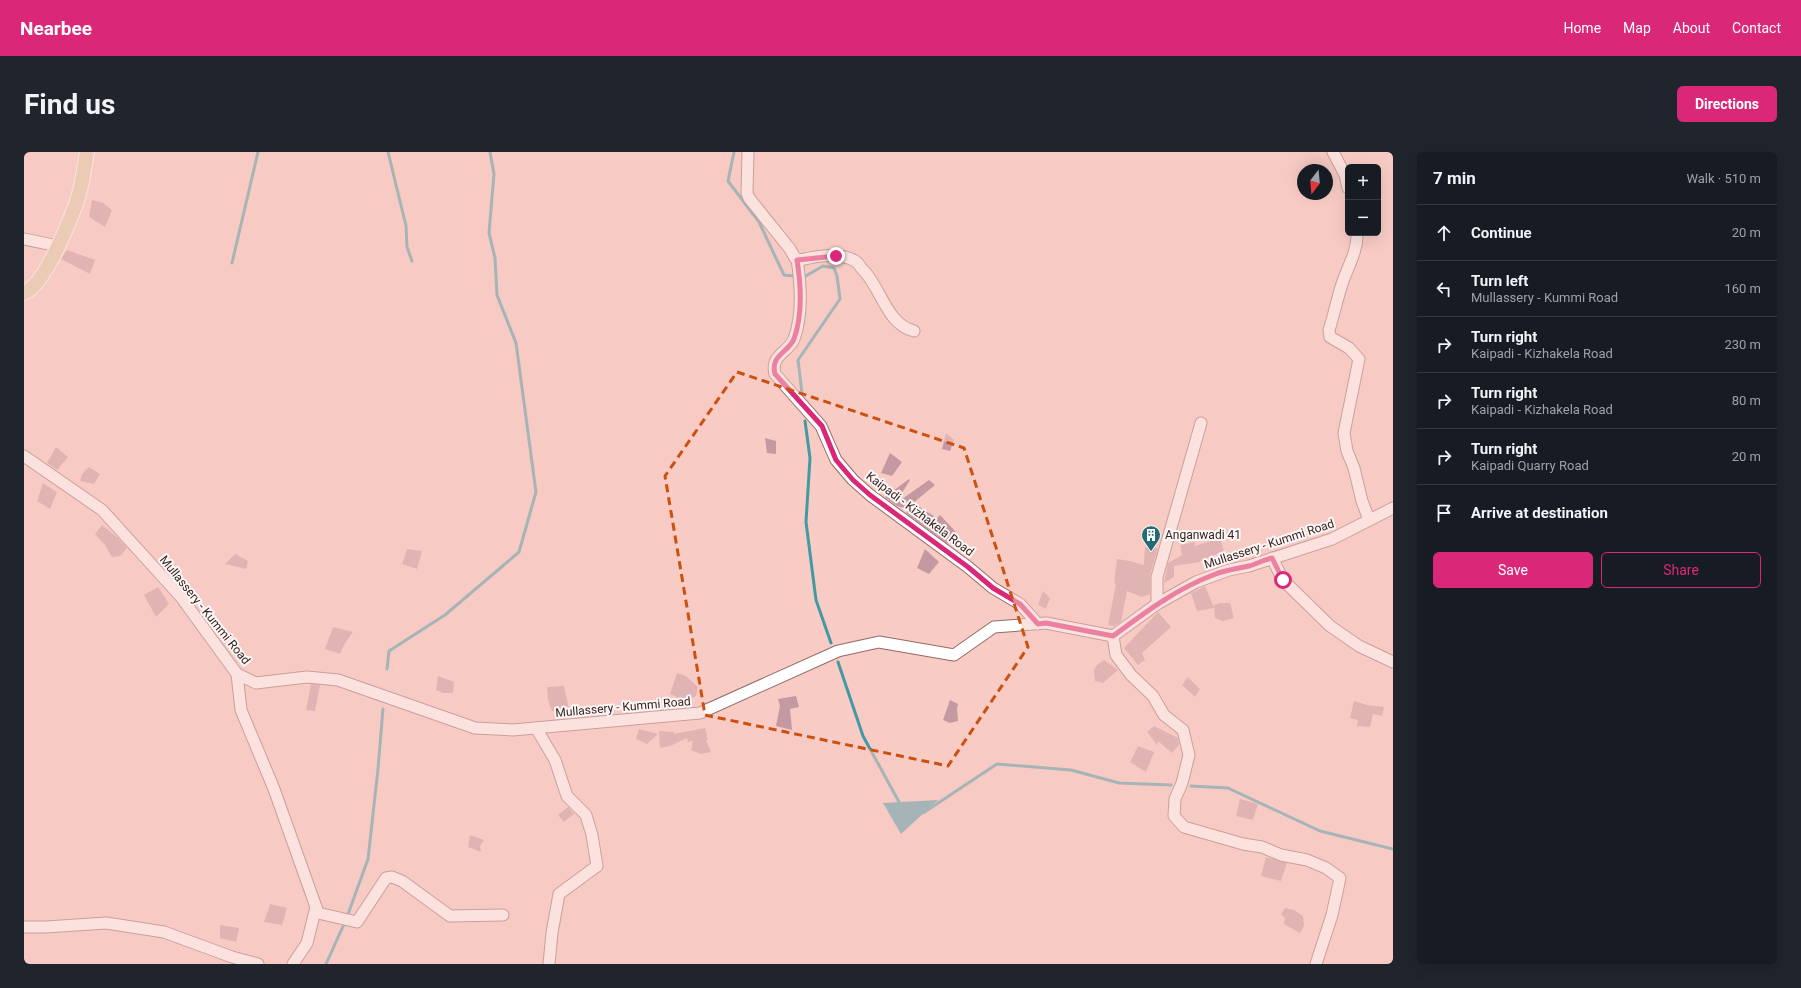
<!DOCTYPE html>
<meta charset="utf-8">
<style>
body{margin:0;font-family:Roboto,sans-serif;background:#20242c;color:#f1f3f6}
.controls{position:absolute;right:12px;top:12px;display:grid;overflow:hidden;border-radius:6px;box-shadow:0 4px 16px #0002}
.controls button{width:36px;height:36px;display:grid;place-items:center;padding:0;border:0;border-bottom:1px solid #363941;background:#171b24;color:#f1f3f6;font:20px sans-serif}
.compass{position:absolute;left:1273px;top:12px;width:36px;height:36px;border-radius:50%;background:#171b24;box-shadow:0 4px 16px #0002;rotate:196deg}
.stop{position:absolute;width:12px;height:12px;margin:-9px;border:3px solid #db2777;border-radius:50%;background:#fff}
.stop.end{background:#db2777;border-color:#fff;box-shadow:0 1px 4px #0008}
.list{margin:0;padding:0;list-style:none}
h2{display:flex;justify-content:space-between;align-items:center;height:52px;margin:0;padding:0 16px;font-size:17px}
h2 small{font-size:13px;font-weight:400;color:#9ea1a6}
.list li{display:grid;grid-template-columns:26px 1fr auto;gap:12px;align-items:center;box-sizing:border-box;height:56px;padding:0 16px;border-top:1px solid #363941}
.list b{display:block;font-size:15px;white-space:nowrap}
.list p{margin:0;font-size:13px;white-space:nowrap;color:#9ea1a6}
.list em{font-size:13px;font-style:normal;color:#9ea1a6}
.actions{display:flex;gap:8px;padding:12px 16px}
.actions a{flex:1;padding:9px 0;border:1px solid #db2777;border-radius:6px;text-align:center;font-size:14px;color:#db2777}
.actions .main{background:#db2777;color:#fff}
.icon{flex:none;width:22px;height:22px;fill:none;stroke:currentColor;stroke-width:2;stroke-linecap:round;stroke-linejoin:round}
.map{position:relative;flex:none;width:1369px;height:812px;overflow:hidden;border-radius:6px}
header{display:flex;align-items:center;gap:24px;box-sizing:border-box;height:56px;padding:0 20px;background:#db2777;color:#fff}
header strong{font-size:19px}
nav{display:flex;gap:22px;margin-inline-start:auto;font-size:14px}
.intro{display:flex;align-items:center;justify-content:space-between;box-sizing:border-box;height:96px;padding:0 24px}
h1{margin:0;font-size:28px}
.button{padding:10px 18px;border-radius:6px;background:#db2777;color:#fff;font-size:14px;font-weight:700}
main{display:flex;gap:24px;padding:0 24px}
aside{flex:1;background:#171b24;border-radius:6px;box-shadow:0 4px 16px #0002}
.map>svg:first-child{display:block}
.water{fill:#429aa5}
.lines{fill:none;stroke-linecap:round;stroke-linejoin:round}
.stream{stroke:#429aa5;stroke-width:3}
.building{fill:#c599a1}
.minor-casing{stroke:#936a65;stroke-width:13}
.major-casing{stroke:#fff;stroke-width:16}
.minor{stroke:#fff;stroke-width:11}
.major{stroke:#dccba4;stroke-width:14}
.route{stroke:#db2777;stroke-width:5}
.marked{fill:none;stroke:#cc500f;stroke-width:3;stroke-dasharray:8 5;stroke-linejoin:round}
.labels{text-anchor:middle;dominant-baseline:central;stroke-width:4;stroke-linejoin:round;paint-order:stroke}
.street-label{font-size:12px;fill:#301f1d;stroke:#fcf7f6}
.poi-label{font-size:12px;fill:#301f1d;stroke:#fcf7f6;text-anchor:start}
</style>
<header>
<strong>Nearbee</strong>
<nav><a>Home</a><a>Map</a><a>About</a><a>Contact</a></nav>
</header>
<div class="intro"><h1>Find us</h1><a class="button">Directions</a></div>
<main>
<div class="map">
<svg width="1369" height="812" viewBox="0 0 1369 812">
<rect width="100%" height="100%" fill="#f8cbc4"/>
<!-- water -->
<path class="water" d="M 914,648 L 877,682 L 859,651 Z"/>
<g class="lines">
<!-- stream -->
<g class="stream">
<path d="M 364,0 L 382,74 L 383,95 L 388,109"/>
<path d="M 710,0 L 704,29 L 735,70 L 760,123 L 780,125 L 799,114 L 810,116 L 813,124 L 816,147 L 774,208 L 778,241"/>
<path d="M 208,111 L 234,0"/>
<path d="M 781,269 L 786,306 L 782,370 L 792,448 L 807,491"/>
<path d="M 814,510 L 839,584 L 875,650"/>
<path d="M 363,517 L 365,499 L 421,463 L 495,400 L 512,340 L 492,191 L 473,143 L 471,106 L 465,81 L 470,22 L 466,0"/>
<path d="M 1167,634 L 1204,636 L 1296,679 L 1369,697"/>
<path d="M 899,661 L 973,612 L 1047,618 L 1095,631 L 1147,633"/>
<path d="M 323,765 L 344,707 L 354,617 L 359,557"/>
<path d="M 302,812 L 321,770"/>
</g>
</g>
<!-- building -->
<g class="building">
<path d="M 68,48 L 79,51 L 88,58 L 81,75 L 65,65 Z"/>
<path d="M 43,98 L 71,108 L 66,122 L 37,107 Z"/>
<path d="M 922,281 L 930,288 L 926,299 L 918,297 Z"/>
<path d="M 741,286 L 752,289 L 752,302 L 743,301 Z"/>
<path d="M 32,295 L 44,305 L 33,318 L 23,311 Z"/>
<path d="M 866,301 L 878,310 L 868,324 L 857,321 Z"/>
<path d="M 65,315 L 76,322 L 70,332 L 56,329 L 58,322 Z"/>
<path d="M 885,327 L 886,328 L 871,352 L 905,328 L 911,333 L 889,351 L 913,366 L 916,363 L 932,380 L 924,392 L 882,361 L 884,357 L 873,354 L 861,345 Z"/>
<path d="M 19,331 L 33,340 L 26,357 L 13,349 Z"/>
<path d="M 78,373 L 94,386 L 103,396 L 96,404 L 88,405 L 81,393 L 71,382 Z"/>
<path d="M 1196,386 L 1200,399 L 1176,409 L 1176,410 L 1150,414 L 1150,425 L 1140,431 L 1144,411 L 1158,403 L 1156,393 L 1171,390 L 1171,394 Z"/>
<path d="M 1121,395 L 1134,396 L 1126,423 L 1126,442 L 1118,445 L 1103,439 L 1097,470 L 1090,474 L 1084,473 L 1092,432 L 1090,431 L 1093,407 L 1106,409 L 1120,413 Z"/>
<path d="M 383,397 L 398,399 L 393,417 L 378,412 Z"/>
<path d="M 901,397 L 915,410 L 905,422 L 893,416 Z"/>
<path d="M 211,402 L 224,409 L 222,417 L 201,412 Z"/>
<path d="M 1181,434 L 1190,456 L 1173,459 L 1167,441 Z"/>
<path d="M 134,435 L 145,452 L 132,465 L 120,443 Z"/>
<path d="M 1019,439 L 1026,446 L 1022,457 L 1014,453 Z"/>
<path d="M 1196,451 L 1206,451 L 1210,466 L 1199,469 L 1191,466 L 1190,453 Z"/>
<path d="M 1134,460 L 1147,475 L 1118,501 L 1121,508 L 1114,513 L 1100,496 Z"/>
<path d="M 309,475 L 329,480 L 321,491 L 316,502 L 301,497 Z"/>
<path d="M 1080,508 L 1094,518 L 1079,531 L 1071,529 L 1070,518 L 1073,513 Z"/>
<path d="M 653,521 L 662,524 L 674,535 L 672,544 L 662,549 L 646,542 Z"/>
<path d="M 414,524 L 430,530 L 429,541 L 419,541 L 412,538 Z"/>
<path d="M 1164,525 L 1176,537 L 1171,545 L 1158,533 Z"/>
<path d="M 287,532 L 296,533 L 291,559 L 282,558 Z"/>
<path d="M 540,534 L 545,557 L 528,559 L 524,548 L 523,535 Z"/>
<path d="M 772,544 L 775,555 L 766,557 L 768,578 L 752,574 L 756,554 L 754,547 Z"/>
<path d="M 926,548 L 934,552 L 933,557 L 934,569 L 926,571 L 919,568 Z"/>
<path d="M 1330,549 L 1343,553 L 1360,555 L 1358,564 L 1349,562 L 1346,575 L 1333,574 L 1334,568 L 1326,566 Z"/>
<path d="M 1130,574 L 1154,586 L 1155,593 L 1148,601 L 1134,589 L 1133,593 L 1123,580 Z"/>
<path d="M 681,576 L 684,588 L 682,588 L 687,600 L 677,602 L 667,598 L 669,589 L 664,590 L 663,586 L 646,594 L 636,596 L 635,579 L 650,580 L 650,582 Z"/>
<path d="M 615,577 L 634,582 L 623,592 L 612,587 Z"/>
<path d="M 1114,594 L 1130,600 L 1122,620 L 1106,610 Z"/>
<path d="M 1216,647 L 1234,652 L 1229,668 L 1212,664 Z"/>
<path d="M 544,655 L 550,662 L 540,670 L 534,663 Z"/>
<path d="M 446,683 L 460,688 L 456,694 L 457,700 L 444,695 Z"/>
<path d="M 1242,705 L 1263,711 L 1257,729 L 1237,724 Z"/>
<path d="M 246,752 L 263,756 L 258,773 L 240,770 Z"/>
<path d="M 1261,756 L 1270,758 L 1279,764 L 1280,774 L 1276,781 L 1260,772 L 1261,766 L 1257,762 Z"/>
<path d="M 196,773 L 215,776 L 212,790 L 196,786 Z"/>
</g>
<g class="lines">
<!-- minor casing -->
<g class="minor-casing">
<g id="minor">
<path d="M 724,0 L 723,41 L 725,46 L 766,97 L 771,106 C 776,109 780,107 785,106 C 800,103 818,101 831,109 C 835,111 837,117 841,120 C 858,139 863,172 890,179"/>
<path d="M 1309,0 L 1321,23 L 1324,36"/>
<path d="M 1333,81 C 1334,99 1323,116 1318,132 C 1313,147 1310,163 1305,178 L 1306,185 L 1325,196 L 1335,207 L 1320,281 L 1323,299 L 1330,316 L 1338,349 L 1345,368"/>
<path d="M 0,87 L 34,94"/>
<path d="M 773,107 C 777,133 779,163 770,187 C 764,201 746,203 751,222 L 797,274 L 812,308 L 829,328 L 846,343 L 944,415 L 969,436 L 996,452 L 1014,472"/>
<path d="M 0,304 L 78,358 L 157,445 L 213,522 L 232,531 L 283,525 L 314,528 L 451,576 L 489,578 L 676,561 L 814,499 L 855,490 L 930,503 L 970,475 L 1022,471 L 1089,484 L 1133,452 L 1172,430 L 1205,418 L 1225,414 L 1308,387 L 1369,356"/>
<path d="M 1248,406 L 1259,428 L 1306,474 L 1335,494 L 1369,510"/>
<path d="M 1133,452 L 1133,425 L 1177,271"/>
<path d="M 1089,484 L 1092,503 L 1107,523 L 1129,544 L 1140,563 L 1159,578 L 1165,603 L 1158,631 L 1151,647 L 1150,664 L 1160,675 L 1219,692 L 1238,695 L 1257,703 L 1283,708 L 1302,716 L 1316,726 L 1308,763 L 1292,812"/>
<path d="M 213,522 L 217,558 L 250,637 L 292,755 L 283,791 L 269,812"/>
<path d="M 512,576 L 531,608 L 543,644 L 562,663 L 568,683 L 573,714 L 535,742 L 528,781 L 525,812"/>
<path d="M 292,755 L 294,761 L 333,770 L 362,726 L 368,725 L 378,729 L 426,764 L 479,763"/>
<path d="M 0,775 L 22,775 L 82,771 L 140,780 L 208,805 L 234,812"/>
</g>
</g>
<!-- major casing -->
<g class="major-casing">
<path id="major" d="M 0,141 C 21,132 44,73 52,52 C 58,36 60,17 63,0"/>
</g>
<!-- minor -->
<use href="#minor" class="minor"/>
<!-- major -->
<use href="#major" class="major"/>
</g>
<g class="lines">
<!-- route -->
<path class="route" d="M 812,104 L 773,108 C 777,133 779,162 770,187 C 764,201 746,203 751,222 L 798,274 L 812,308 L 829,328 L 846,343 L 944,415 L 969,436 L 996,452 L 1014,472 L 1022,471 L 1089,484 C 1120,461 1152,437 1189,423 C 1201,418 1212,417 1225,414 C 1232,412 1240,408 1248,406 L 1259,428"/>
</g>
<!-- marked area -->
<path d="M0 0H1369V812H0ZM 713,220 L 940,296 L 1004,495 L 924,614 L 681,563 L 641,324 Z" fill="#f8cbc4" fill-opacity=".55" fill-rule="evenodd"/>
<path class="marked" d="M 713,220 L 940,296 L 1004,495 L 924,614 L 681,563 L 641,324 Z"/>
<!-- icons -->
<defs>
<g id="building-pin" transform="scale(1)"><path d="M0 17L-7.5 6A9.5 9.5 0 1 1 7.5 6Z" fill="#226c75" stroke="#fcf7f6"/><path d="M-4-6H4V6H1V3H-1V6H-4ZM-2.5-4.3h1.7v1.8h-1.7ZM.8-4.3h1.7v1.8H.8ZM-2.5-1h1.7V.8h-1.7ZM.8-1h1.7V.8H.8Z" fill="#fff"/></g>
</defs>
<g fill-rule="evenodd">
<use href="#building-pin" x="1127" y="383"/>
</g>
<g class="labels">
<!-- street labels -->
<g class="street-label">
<text transform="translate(896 362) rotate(37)">Kaipadi - Kizhakela Road</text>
<text transform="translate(1245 392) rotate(-18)">Mullassery - Kummi Road</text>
<text transform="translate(181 458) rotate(51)">Mullassery - Kummi Road</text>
<text transform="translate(599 555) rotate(-5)">Mullassery - Kummi Road</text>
</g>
<!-- poi labels -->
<g class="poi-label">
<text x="1141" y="383">Anganwadi 41</text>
</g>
</g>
</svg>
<div class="controls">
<button>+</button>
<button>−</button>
</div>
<svg class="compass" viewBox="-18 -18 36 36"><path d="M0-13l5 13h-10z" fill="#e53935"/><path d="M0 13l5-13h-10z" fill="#9ea1a6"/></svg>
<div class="stop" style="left:1259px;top:428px"></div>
<div class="stop end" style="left:812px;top:104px"></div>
</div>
<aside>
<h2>7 min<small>Walk · 510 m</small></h2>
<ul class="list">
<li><svg class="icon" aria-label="ahead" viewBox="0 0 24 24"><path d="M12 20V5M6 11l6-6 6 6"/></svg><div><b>Continue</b></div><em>20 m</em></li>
<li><svg class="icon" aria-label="left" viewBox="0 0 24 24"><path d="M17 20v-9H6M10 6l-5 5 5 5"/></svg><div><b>Turn left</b><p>Mullassery - Kummi Road</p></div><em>160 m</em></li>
<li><svg class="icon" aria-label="right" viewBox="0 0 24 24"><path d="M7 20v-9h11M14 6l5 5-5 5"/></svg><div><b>Turn right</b><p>Kaipadi - Kizhakela Road</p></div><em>230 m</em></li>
<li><svg class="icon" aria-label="right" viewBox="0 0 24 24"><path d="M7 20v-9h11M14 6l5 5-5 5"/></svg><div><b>Turn right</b><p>Kaipadi - Kizhakela Road</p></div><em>80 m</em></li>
<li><svg class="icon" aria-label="right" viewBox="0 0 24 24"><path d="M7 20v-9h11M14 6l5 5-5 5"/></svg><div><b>Turn right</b><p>Kaipadi Quarry Road</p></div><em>20 m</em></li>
<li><svg class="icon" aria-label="arrive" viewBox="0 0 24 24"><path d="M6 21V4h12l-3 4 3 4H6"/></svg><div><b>Arrive at destination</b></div></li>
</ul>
<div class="actions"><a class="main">Save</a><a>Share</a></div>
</aside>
</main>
